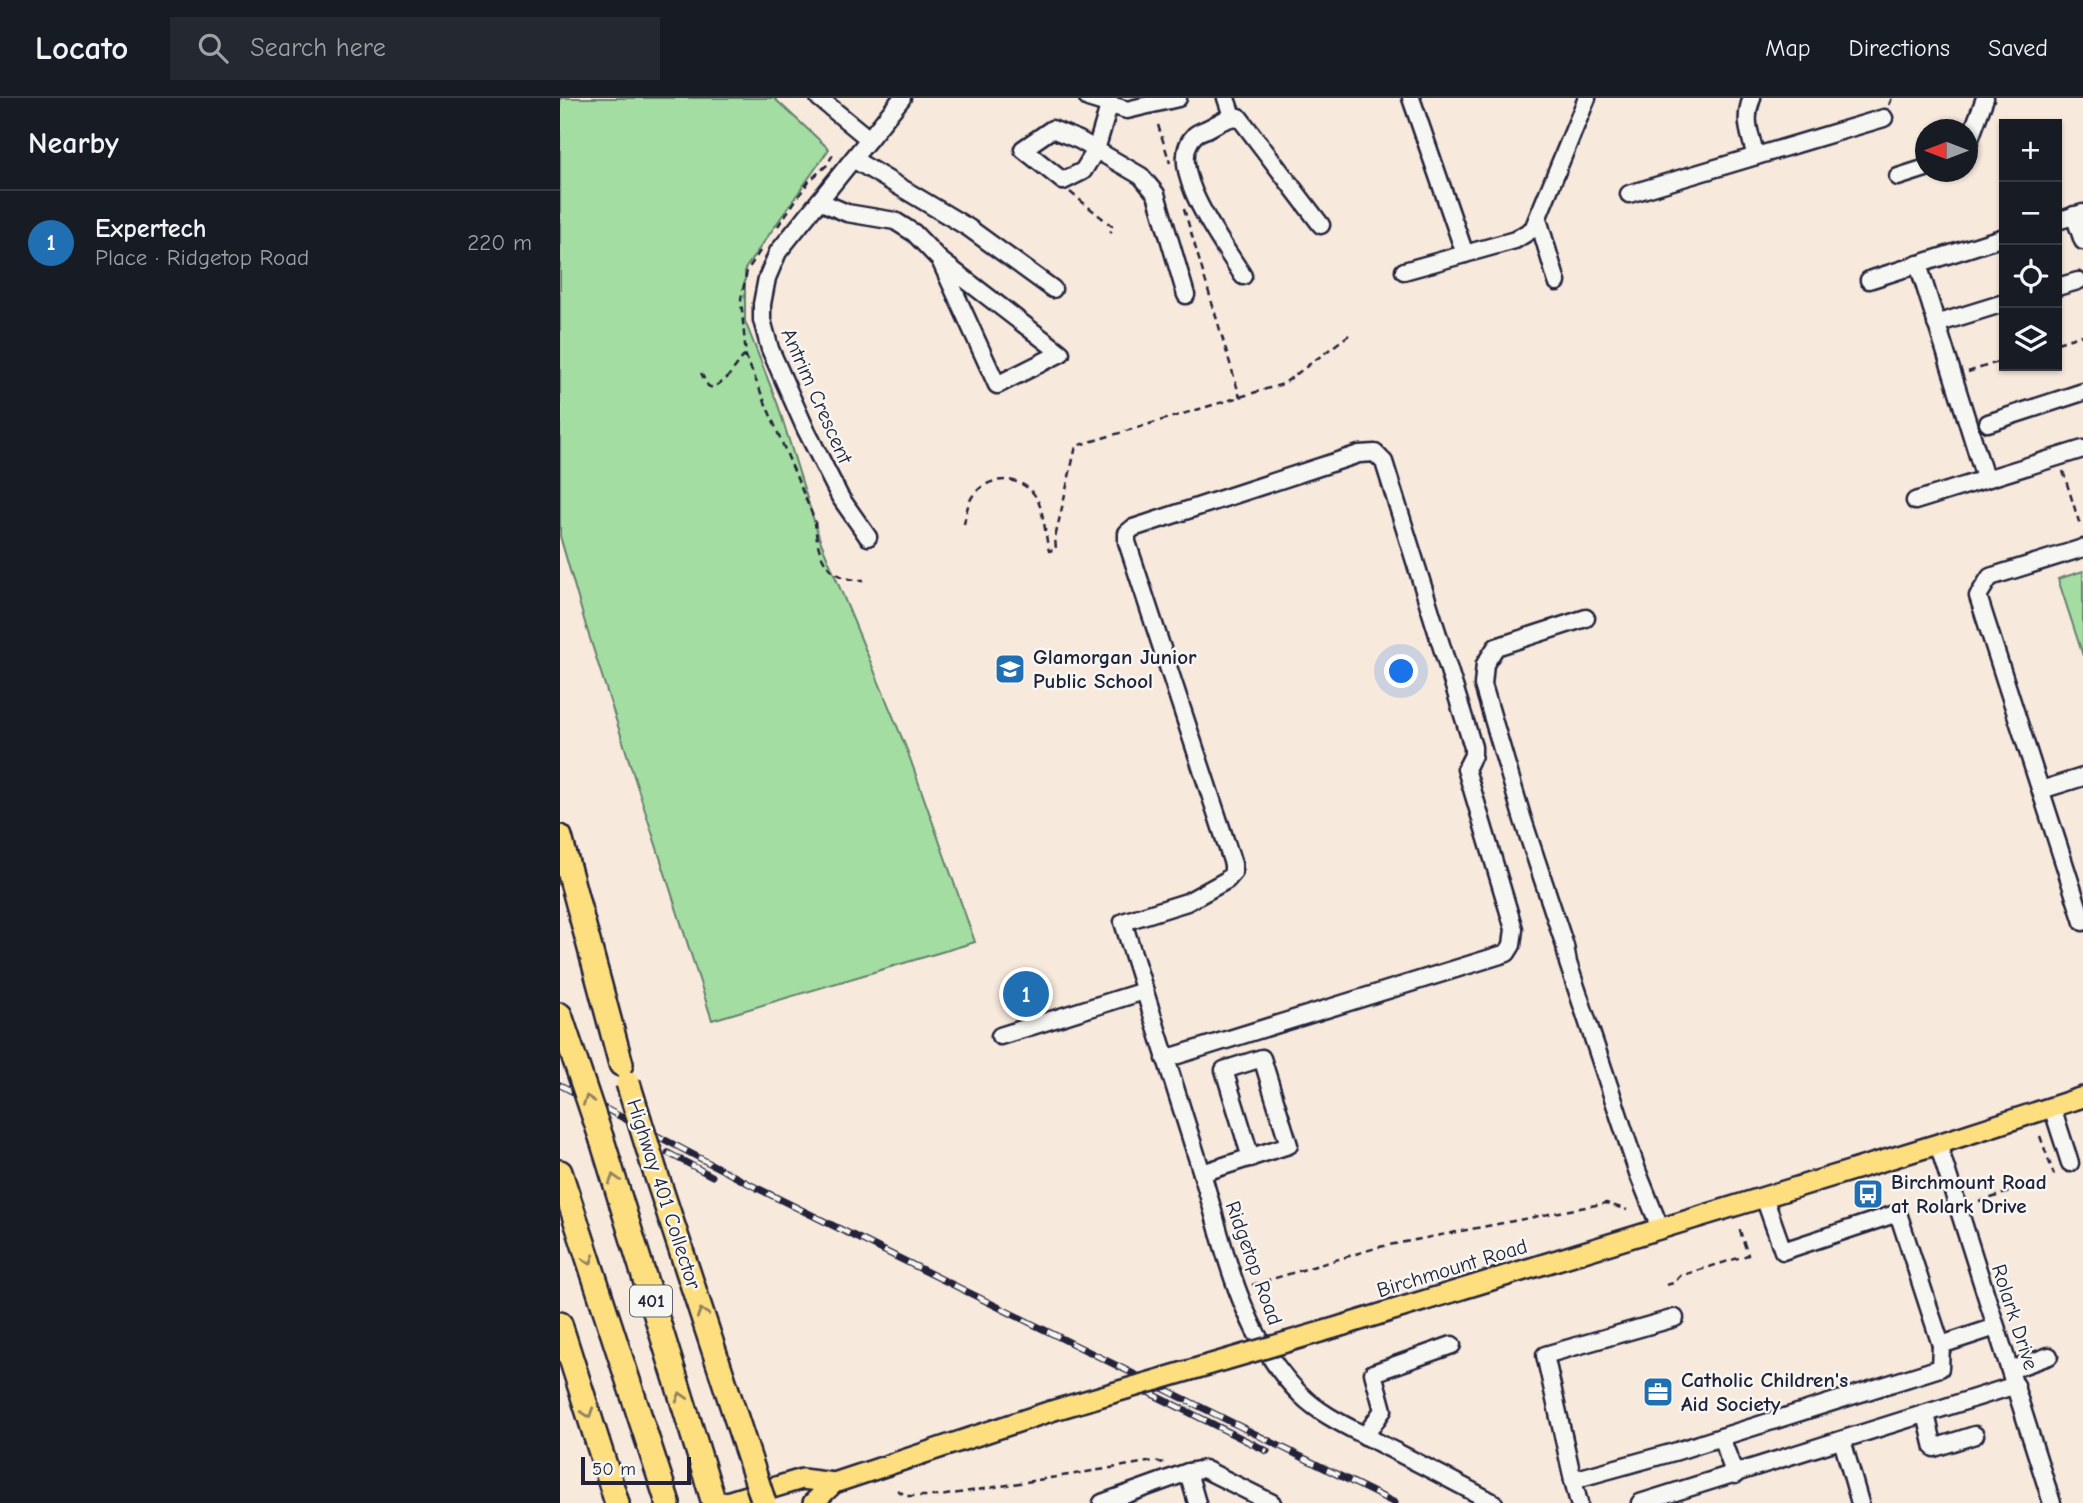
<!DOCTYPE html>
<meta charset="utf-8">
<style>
body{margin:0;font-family:"Comic Neue",sans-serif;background:#242831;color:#f1f3f6}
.controls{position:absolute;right:21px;top:21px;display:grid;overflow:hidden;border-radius:0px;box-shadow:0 2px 5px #0004}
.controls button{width:63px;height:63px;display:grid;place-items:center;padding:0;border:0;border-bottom:2px solid #363941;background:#171b24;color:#f1f3f6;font:35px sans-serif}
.compass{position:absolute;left:1355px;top:21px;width:63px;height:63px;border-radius:50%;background:#171b24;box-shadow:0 2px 5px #0004;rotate:270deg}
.scale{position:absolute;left:21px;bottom:18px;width:110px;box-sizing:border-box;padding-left:7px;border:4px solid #22223b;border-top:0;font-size:19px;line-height:24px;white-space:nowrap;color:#22223b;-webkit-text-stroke:5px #f6f6f2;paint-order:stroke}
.you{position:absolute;left:842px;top:574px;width:24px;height:24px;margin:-18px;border:5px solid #fff;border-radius:50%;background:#1a73e8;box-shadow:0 0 0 10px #1a73e833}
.badge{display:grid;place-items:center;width:46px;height:46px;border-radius:50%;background:#1f6fb2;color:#fff;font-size:23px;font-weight:700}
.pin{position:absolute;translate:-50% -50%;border:4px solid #fff;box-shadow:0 2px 7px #0006}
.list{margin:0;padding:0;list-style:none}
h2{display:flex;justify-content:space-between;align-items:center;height:91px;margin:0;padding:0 28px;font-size:30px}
h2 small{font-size:23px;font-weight:400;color:#9ea1a6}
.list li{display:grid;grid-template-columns:46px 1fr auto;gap:21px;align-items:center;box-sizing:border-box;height:105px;padding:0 28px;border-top:2px solid #363941}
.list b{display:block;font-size:26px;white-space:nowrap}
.list p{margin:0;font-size:23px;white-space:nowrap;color:#9ea1a6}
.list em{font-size:23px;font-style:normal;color:#9ea1a6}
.icon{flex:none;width:38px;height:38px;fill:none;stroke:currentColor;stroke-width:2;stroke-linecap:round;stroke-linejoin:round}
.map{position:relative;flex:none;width:1523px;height:1405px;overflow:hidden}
header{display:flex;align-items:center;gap:42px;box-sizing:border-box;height:98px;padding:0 35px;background:#171b24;border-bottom:2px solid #363941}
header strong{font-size:33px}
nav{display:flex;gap:38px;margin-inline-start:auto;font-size:24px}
.search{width:490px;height:63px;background:#242831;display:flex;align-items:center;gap:18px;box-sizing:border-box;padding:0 24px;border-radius:0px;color:#9ea1a6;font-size:26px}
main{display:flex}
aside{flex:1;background:#171b24}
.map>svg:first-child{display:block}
.green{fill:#a4dda1;stroke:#63806e;stroke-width:2}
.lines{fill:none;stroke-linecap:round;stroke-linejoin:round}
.minor-casing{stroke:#22223b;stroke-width:21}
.major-casing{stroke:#22223b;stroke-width:24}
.highway-casing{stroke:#22223b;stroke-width:28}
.path{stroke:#22223b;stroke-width:2.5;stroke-dasharray:7 5;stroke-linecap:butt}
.minor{stroke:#f6f6f2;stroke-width:16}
.major{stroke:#fedf80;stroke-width:19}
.highway{stroke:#fedf80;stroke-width:23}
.rail-casing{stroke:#22223b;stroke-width:7}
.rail{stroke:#f6f6f2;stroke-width:4.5;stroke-dasharray:13;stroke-linecap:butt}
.major-bridge-casing{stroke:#22223b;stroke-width:24;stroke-linecap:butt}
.highway-bridge-casing{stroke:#22223b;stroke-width:28;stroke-linecap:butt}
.major-bridge{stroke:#fedf80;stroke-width:19}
.highway-bridge{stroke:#fedf80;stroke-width:23}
.oneway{stroke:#90805e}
.labels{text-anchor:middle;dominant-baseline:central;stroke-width:5;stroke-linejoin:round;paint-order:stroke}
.shield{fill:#f6f6f2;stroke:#626272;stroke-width:2}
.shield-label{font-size:19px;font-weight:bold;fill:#22223b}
.street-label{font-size:21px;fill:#22223b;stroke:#f6f6f2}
.poi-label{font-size:21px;font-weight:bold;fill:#22223b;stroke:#f6f6f2;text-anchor:start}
</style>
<header>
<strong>Locato</strong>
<div class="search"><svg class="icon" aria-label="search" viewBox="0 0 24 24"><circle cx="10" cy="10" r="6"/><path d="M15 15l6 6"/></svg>Search here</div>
<nav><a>Map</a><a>Directions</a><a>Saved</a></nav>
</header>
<main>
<aside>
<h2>Nearby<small></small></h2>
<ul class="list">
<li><span class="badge">1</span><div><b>Expertech</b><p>Place · Ridgetop Road</p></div><em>220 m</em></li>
</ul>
</aside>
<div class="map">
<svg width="1523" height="1405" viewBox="0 0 1523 1405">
<rect width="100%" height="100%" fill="#f8e9dd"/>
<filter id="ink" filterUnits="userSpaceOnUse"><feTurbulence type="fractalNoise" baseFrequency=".0143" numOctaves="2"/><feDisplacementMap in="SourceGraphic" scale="14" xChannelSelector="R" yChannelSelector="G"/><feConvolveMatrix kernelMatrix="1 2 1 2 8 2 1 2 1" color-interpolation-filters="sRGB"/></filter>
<g filter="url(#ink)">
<!-- green -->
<g class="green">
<path d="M 0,0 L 214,0 L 269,51 L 185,171 L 185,223 L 218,307 L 260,442 L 347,652 L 415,844 L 152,922 L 26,528 L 0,438 Z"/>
<path d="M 1523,473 L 1523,558 L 1498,481 Z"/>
</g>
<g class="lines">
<!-- minor casing -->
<g class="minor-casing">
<g id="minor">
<path d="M 259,0 L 309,41"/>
<path d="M 528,0 L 567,12 L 618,0"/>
<path d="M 666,0 L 672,18"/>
<path d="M 851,0 L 905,156"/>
<path d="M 1192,0 C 1183,21 1190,37 1196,58"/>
<path d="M 549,8 L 536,52 L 523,73 L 503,83 L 463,51 L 492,31 L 519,42 L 581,78 L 596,96 L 626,197"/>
<path d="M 1408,46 L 1425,0"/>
<path d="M 293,61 L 409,130 L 493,191"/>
<path d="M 1338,79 L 1366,70"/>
<path d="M 1069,96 L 1324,20"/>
<path d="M 259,103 L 287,115 L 335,123 L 354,135 L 380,162 L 501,255 L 437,287 L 380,162"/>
<path d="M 1514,117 L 1523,143"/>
<path d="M 978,121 L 997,184"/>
<path d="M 1497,123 L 1523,115"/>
<path d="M 1358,166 L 1425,380"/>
<path d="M 844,173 L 955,142 L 973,131 L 1027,0"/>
<path d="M 683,178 C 666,149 602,68 635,37 C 638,34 645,32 649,30 C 659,25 668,18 679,19 L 761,127"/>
<path d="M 1309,182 L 1444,139"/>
<path d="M 1497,189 L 1518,183"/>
<path d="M 1376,226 L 1444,205"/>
<path d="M 1428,325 L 1523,294"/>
<path d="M 1355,403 L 1523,351"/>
<path d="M 308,439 L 280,399 L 246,332 L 210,251 L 202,222 L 202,206 L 207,180 L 218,154 L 342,0"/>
<path d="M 1523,450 L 1430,479 L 1418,498 L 1523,824"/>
<path d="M 1026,520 L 936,549 L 925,566 L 923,587 L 963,722 L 1005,848 L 1008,865 L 1078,1075 L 1100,1130"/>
<path d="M 1481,692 L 1523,679"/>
<path d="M 440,938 L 584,893"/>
<path d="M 605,961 L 947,855 L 952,847 L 954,831 L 906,671 L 913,657 L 913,649 L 824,364 L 815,355 L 799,356 L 573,430 L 567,435 L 567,444 L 673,766 L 673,775 L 667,782 L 627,804 L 563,824 C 589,907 615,989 641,1072 C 665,1150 680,1237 741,1297 C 762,1318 791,1330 817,1344 C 856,1364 896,1384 934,1405"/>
<path d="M 1492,1009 L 1510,1065"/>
<path d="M 1378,1046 L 1492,1405"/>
<path d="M 642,1075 L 729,1047 L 702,960 L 664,972 L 691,1060"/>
<path d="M 1204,1099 L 1223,1153 L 1338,1115 L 1381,1247 L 1436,1229"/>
<path d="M 1450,1272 L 1489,1258"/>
<path d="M 1366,1316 L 1374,1350 L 1415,1337"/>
<path d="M 805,1338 L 823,1312 L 813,1275 L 892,1247"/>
<path d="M 1161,1339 L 1175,1377"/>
<path d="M 1282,1342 L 1300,1405"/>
<path d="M 628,1374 L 637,1405"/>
<path d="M 1013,1382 L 985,1257 L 1115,1220"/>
<path d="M 542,1405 L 628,1374 L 644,1371 L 712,1405"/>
<path d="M 1019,1405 L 1013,1382 L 1114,1354 L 1380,1270 L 1381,1247"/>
<path d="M 1080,1405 L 1456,1287"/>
</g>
</g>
<!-- major casing -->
<g class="major-casing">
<g id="major">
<path d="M 781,1228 L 1378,1046 L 1523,999"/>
<path d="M 163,1405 L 242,1381 L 274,1385"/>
<path d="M 253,1405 L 274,1385 L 491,1313"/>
</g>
</g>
<!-- highway casing -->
<g class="highway-casing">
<g id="highway">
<path d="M 0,739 L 61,966"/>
<path d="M 0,917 L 15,962"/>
<path d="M 42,1042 L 154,1405"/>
<path d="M 95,1073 L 186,1350"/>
<path d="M 0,1074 L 108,1405"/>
<path d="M 0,1226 L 57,1405"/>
</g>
</g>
<!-- path -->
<g class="path">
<path d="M 1329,7 L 1332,0"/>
<path d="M 598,27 L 610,65"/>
<path d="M 510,94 L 552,128 L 549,132 L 552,135"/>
<path d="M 624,111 L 680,299"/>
<path d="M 218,128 L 249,83 L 267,67 L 275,53"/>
<path d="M 200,153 L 187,173 L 181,201 L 186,259 L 255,423 C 257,456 265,483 304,482"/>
<path d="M 1497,245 L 1523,237"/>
<path d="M 1408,274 L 1444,262"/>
<path d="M 141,275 L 148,288 L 153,290 L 167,280 L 186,255"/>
<path d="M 1503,373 L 1520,427"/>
<path d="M 404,426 C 406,417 407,407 412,399 C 426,378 457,376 473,395 C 484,407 485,438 489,453 L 496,451 L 495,440 L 516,348 L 723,286 L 789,237"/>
<path d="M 1480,1038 L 1494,1077"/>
<path d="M 1419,1104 L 1470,1087"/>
<path d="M 692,1187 L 819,1149 L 1046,1105 L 1067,1112"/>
<path d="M 1106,1187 L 1114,1185 L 1120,1178 L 1188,1157 L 1179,1130"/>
<path d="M 337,1392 L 347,1398 L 380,1398 L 594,1363 L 605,1365"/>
</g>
<!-- minor -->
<use href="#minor" class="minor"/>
<!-- major -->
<use href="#major" class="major"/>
<!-- highway -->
<use href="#highway" class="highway"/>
<!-- rail casing -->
<g class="rail-casing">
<g id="rail">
<path d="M 0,987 L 197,1090 L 835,1405"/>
<path d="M 108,1055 L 152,1078"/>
<path d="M 588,1294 L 707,1353"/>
</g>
</g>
<!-- rail -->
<use href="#rail" class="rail"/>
<!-- major-bridge casing -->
<g class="major-bridge-casing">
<path id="major-bridge" d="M 491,1313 L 781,1228"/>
</g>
<!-- highway-bridge casing -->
<g class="highway-bridge-casing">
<g id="highway-bridge">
<path d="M 15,962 L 42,1042"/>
<path d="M 68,985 L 95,1073"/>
<path d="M 186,1350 L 204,1405"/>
</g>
</g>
<!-- major-bridge -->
<use href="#major-bridge" class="major-bridge"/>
<!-- highway-bridge -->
<use href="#highway-bridge" class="highway-bridge"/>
</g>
<!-- one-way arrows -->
<defs><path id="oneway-chevron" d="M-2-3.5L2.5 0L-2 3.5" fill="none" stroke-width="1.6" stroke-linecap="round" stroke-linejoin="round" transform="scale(1.75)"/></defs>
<g class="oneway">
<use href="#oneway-chevron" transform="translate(28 1002) rotate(-109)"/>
<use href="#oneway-chevron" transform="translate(54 1081) rotate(-107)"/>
<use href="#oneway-chevron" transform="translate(29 1162) rotate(72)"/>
<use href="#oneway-chevron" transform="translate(142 1215) rotate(-108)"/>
<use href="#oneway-chevron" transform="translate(121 1299) rotate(-107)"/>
<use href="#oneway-chevron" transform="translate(28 1315) rotate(72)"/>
</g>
</g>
<!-- icons -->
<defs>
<g id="school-square" transform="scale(1.575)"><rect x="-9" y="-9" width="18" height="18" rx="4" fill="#1f6fb2" stroke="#f6f6f2"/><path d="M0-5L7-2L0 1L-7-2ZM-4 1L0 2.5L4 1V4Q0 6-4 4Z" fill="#fff"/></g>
<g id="bus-square" transform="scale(1.575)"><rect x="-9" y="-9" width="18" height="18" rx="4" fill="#1f6fb2" stroke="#f6f6f2"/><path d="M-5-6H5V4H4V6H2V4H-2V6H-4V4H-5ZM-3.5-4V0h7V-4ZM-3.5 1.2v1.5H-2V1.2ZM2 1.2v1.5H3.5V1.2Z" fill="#fff"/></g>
<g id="office-square" transform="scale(1.575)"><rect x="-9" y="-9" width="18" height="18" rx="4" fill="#1f6fb2" stroke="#f6f6f2"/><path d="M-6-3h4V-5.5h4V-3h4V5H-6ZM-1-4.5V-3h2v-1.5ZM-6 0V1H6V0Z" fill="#fff"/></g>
</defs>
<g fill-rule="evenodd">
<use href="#school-square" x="450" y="571"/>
<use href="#bus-square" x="1308" y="1096"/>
<use href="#office-square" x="1098" y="1294"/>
</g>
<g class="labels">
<!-- shield labels -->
<rect class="shield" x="70" y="1187.5" width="42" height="31" rx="5"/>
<g class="shield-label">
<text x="91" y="1203">401</text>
</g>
<!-- street labels -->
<g class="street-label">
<text transform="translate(257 298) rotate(66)">Antrim Crescent</text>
<text transform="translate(104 1096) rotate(72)">Highway 401 Collector</text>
<text transform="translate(694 1165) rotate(70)">Ridgetop Road</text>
<text transform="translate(892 1170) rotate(-17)">Birchmount Road</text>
<text transform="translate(1455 1219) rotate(72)">Rolark Drive</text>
</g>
<!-- poi labels -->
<g class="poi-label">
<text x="473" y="559">Glamorgan Junior<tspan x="473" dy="24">Public School</tspan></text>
<text x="1331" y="1084">Birchmount Road<tspan x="1331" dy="24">at Rolark Drive</tspan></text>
<text x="1121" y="1282">Catholic Children's<tspan x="1121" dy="24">Aid Society</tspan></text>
</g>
</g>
</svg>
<div class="controls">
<button>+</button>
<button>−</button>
<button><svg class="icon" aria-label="locate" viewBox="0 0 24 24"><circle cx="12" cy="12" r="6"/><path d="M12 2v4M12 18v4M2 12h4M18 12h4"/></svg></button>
<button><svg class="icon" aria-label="layers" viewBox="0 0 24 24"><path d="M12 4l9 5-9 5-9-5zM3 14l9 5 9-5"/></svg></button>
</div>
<svg class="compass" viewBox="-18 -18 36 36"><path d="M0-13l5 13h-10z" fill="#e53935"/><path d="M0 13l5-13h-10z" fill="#9ea1a6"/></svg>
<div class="scale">50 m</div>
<div class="you"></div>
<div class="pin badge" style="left:466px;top:896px">1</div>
</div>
</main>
